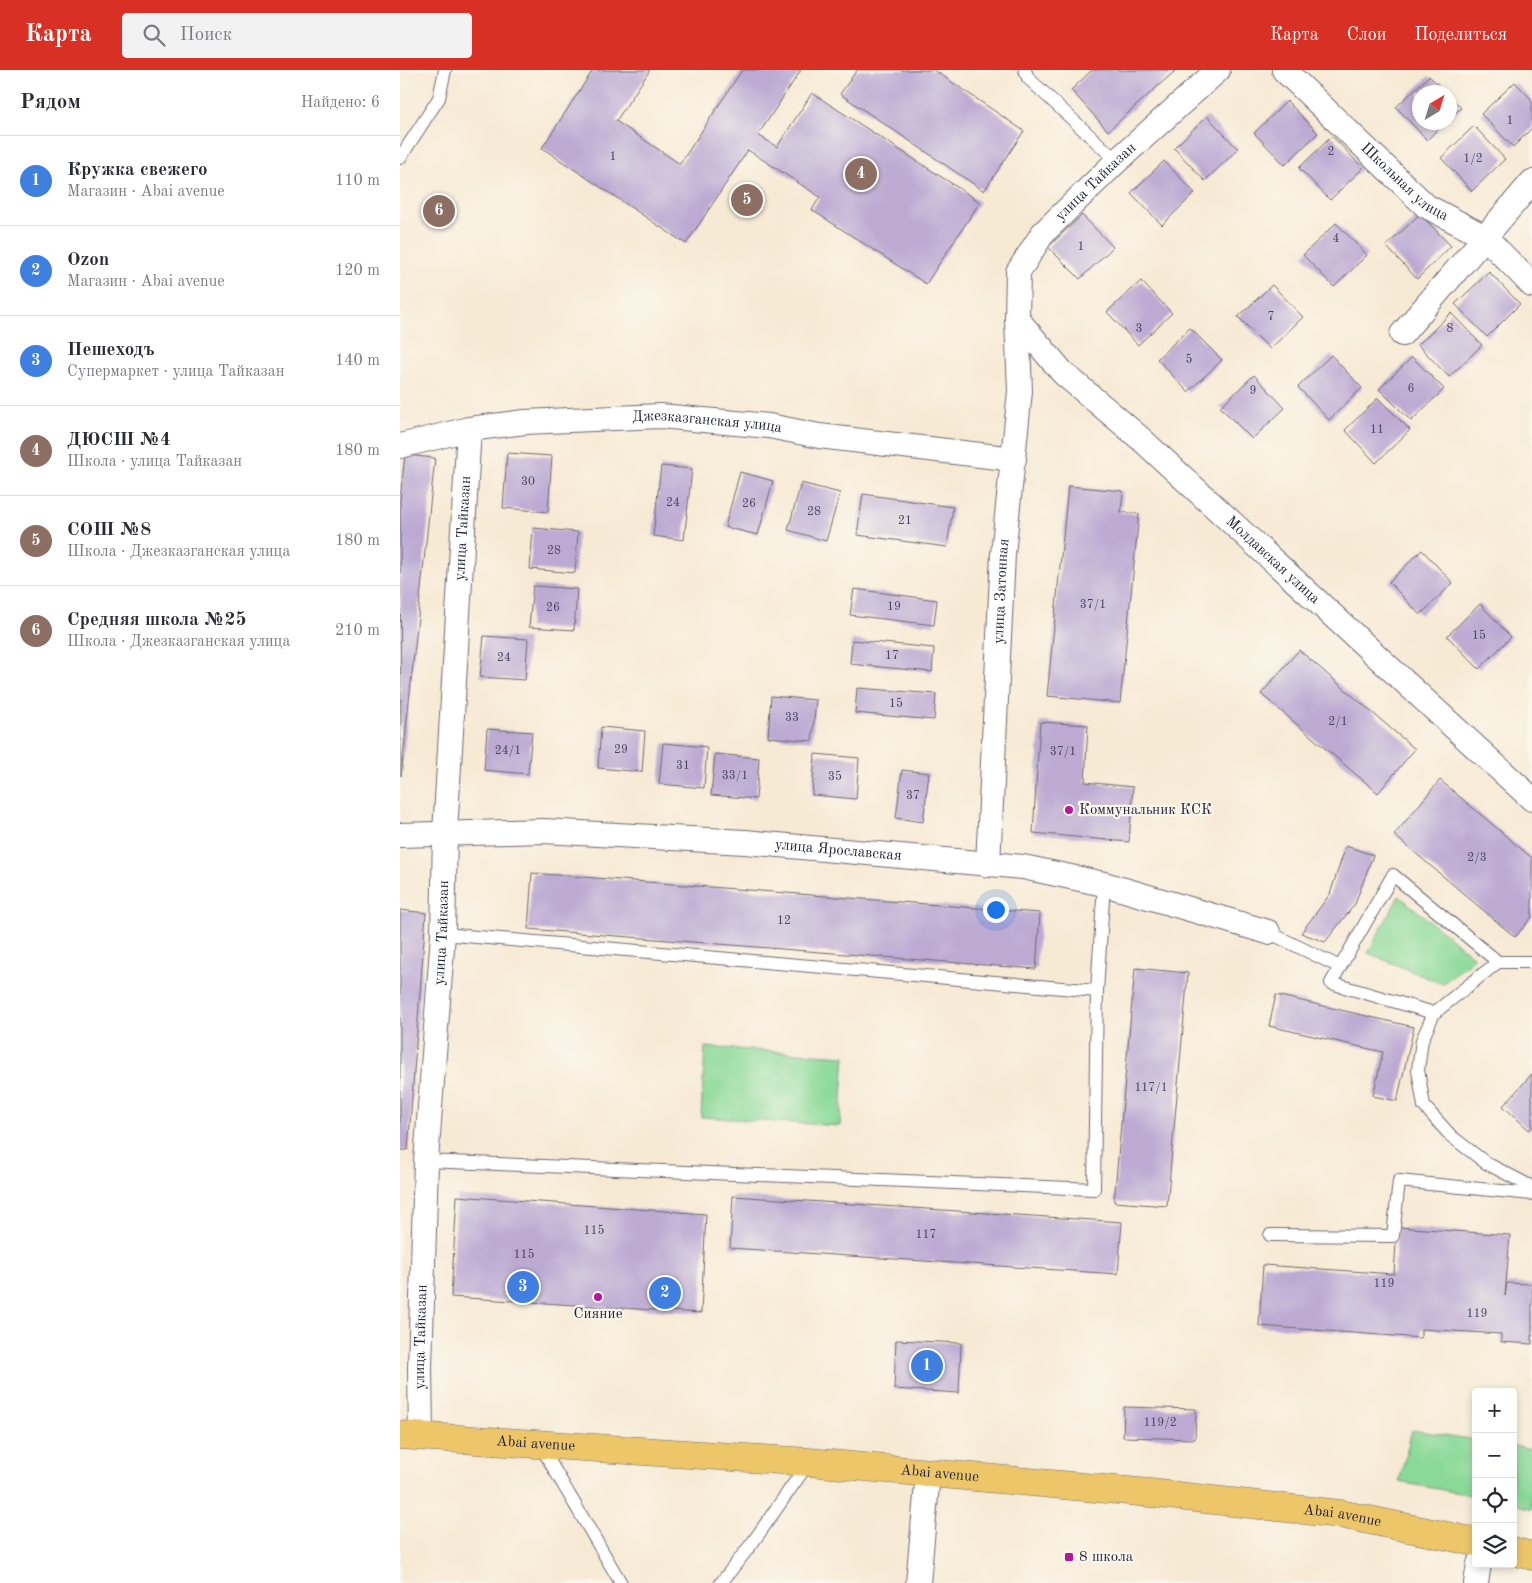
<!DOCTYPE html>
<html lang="ru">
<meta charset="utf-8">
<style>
body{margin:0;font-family:"Old Standard TT",serif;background:#f2f2f3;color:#2b2b33}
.controls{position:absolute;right:15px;bottom:15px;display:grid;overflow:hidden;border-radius:5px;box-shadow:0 2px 8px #0003}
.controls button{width:45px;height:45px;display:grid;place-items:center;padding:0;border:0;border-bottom:1px solid #e1e1e2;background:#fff;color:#2b2b33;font:25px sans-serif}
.compass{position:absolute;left:1012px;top:15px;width:45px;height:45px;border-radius:50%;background:#fff;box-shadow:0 2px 8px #0003;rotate:38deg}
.you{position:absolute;left:595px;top:839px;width:18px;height:18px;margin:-12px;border:4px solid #fff;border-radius:50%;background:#1a73e8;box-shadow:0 0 0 8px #1a73e833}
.badge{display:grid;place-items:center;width:32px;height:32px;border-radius:50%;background:#d93025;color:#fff;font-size:16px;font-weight:700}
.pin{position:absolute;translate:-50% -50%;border:2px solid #fff;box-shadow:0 1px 5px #0006}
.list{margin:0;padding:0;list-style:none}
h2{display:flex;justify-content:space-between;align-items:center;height:65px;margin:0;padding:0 20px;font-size:21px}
h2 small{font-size:16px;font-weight:400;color:#7c7c81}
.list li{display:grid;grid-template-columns:32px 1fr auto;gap:15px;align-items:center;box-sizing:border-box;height:90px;padding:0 20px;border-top:1px solid #e1e1e2}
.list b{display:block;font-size:19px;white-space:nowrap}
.list p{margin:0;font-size:16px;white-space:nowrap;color:#7c7c81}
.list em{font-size:16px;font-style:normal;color:#7c7c81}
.icon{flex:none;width:28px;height:28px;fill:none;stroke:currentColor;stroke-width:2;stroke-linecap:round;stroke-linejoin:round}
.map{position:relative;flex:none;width:1132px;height:1513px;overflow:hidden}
header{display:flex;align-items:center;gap:30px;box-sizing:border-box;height:70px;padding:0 25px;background:#d93025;color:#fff}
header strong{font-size:24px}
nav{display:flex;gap:28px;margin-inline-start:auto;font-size:18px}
.search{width:350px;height:45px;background:#f2f2f3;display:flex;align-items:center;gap:12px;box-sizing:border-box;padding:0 18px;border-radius:5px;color:#7c7c81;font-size:19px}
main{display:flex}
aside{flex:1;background:#fff}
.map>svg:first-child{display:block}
.green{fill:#8ad998;stroke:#567e6a}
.building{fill:#bcaad3}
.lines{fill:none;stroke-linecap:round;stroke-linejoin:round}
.lane-casing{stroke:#6d6871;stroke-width:14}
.street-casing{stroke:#6d6871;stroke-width:26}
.primary-casing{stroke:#6d6871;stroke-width:29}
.lane{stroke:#fff;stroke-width:12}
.street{stroke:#fff;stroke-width:24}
.primary{stroke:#ecc669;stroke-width:28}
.poi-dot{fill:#b5179e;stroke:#fbf7ec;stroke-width:2}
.labels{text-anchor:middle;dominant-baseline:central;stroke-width:4.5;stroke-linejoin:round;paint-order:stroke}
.number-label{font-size:12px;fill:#484461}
.street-label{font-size:15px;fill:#22223b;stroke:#fbf7ec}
.poi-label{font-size:15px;fill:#22223b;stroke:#fbf7ec;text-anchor:start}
</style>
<header>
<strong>Карта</strong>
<div class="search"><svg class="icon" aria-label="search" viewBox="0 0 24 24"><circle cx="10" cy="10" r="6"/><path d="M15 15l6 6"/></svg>Поиск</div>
<nav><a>Карта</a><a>Слои</a><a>Поделиться</a></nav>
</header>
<main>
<aside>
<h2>Рядом<small>Найдено: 6</small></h2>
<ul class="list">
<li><span class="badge" style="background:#3f7fe0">1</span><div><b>Кружка свежего</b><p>Магазин · Abai avenue</p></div><em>110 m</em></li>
<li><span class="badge" style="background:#3f7fe0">2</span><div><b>Ozon</b><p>Магазин · Abai avenue</p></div><em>120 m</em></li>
<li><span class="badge" style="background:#3f7fe0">3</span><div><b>Пешеходъ</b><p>Супермаркет · улица Тайказан</p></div><em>140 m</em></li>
<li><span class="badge" style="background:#8d6e63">4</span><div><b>ДЮСШ №4</b><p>Школа · улица Тайказан</p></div><em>180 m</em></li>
<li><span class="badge" style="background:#8d6e63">5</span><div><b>СОШ №8</b><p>Школа · Джезказганская улица</p></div><em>180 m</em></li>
<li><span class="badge" style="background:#8d6e63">6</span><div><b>Средняя школа №25</b><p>Школа · Джезказганская улица</p></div><em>210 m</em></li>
</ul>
</aside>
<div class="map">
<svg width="1132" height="1513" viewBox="0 0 1132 1513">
<rect width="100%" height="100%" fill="#fbf7ec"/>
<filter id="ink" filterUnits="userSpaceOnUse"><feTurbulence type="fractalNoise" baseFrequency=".02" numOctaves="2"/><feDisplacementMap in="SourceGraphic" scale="10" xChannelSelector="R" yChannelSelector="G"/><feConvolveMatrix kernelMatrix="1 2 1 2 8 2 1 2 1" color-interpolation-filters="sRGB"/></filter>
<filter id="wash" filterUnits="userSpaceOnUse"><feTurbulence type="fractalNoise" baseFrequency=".0096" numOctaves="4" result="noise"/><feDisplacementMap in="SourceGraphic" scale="20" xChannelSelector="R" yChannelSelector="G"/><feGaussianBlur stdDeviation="1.12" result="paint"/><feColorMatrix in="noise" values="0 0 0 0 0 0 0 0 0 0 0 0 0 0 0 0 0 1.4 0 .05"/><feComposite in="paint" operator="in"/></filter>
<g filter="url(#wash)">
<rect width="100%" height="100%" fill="#f7ead5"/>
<!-- green -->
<g class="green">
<path d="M 999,826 L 1075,888 L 1042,914 L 968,883 Z"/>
<path d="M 305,977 L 445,986 L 440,1056 L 301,1047 Z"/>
<path d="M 1012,1360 L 1076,1370 L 1076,1426 L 999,1412 Z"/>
<path d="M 1113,1376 L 1132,1379 L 1132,1439 L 1113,1434 Z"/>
</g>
<g id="blocks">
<!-- building -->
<g class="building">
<path d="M 193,0 L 250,0 L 216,51 L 280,94 L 342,0 L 401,0 L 358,65 L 377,77 L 412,23 L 580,132 L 526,214 L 412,140 L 420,127 L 348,80 L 286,174 L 142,78 Z"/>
<path d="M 457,0 L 534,0 L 624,61 L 584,121 L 440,24 Z"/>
<path d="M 692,0 L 776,0 L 708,61 L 671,20 Z"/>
<path d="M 1029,6 L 1046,22 L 1019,22 L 1019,52 L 1045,52 L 1027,70 L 996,37 Z"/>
<path d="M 1115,12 L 1132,30 L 1132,58 L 1113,77 L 1081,44 Z"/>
<path d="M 1050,26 L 1061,38 L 1050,48 Z"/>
<path d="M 887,31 L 918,63 L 885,95 L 854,63 Z"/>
<path d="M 807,46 L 838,79 L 805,111 L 774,78 Z"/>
<path d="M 1074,56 L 1105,89 L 1072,121 L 1041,88 Z"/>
<path d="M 932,66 L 963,98 L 930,130 L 899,98 Z"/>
<path d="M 764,91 L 795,123 L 762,155 L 731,123 Z"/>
<path d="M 1020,144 L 1051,176 L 1017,209 L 986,176 Z"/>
<path d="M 682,145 L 713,177 L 680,209 L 648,177 Z"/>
<path d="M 936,153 L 967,185 L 934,217 L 903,185 Z"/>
<path d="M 1089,202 L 1120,234 L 1087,267 L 1055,234 Z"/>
<path d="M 741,211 L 772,243 L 738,275 L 707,242 Z"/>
<path d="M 872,215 L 903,247 L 870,279 L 838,247 Z"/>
<path d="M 1051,243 L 1082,275 L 1049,307 L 1018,275 Z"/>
<path d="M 790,258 L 822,290 L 788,322 L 757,289 Z"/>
<path d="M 931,285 L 962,318 L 929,350 L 898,317 Z"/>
<path d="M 1012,287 L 1044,319 L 1011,351 L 979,319 Z"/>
<path d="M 854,305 L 885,338 L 852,369 L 820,337 Z"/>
<path d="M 978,328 L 1010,360 L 976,393 L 945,360 Z"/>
<path d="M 107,383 L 152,386 L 148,442 L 103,438 Z"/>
<path d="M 5,385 L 35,388 L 1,706 L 0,429 Z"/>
<path d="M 261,396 L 292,399 L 284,470 L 253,466 Z"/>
<path d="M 340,402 L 373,411 L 358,465 L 325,457 Z"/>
<path d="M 401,413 L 440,423 L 426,471 L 388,460 Z"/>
<path d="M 668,416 L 723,421 L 721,442 L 739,444 L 720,633 L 647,626 Z"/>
<path d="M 463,424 L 553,437 L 547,477 L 457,465 Z"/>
<path d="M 133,458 L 178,462 L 175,503 L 130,499 Z"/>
<path d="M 1022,480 L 1053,513 L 1020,545 L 989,512 Z"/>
<path d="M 133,516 L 177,519 L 174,560 L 129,557 Z"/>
<path d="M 454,519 L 537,530 L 534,555 L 450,545 Z"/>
<path d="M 1080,534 L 1111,567 L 1079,599 L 1047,566 Z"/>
<path d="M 84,566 L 128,569 L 125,610 L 80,607 Z"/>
<path d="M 452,570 L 534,578 L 532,602 L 450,594 Z"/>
<path d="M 899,580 L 1015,679 L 978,723 L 861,624 Z"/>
<path d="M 457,618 L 536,624 L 534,650 L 455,643 Z"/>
<path d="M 371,626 L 416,630 L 412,671 L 368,667 Z"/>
<path d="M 640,652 L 688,655 L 685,712 L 733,717 L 729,772 L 633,763 Z"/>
<path d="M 201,657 L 245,661 L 242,702 L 198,698 Z"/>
<path d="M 87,659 L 132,662 L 128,704 L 84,700 Z"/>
<path d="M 263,673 L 307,677 L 304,718 L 259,714 Z"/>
<path d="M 315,684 L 359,688 L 356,729 L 311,725 Z"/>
<path d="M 415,684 L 459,688 L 456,729 L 412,725 Z"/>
<path d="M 502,700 L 529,703 L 523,752 L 496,748 Z"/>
<path d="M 1040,710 L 1132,788 L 1132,847 L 1115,867 L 994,765 Z"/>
<path d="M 946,776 L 973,785 L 955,834 L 925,872 L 901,863 L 930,824 Z"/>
<path d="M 132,803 L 640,843 L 636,899 L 128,859 Z"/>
<path d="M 0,840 L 26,843 L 8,1080 L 0,1080 Z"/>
<path d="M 735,898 L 788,903 L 767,1136 L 714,1132 Z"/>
<path d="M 876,925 L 1014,957 L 997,1031 L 973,1026 L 983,982 L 869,956 Z"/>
<path d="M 1132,1004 L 1132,1057 L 1129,1060 L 1103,1036 Z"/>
<path d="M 57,1126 L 306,1144 L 301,1243 L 51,1227 Z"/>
<path d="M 333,1126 L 722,1152 L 718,1204 L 330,1178 Z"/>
<path d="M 997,1157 L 1110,1165 L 1105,1226 L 1107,1213 L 1132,1214 L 1132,1274 L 1101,1272 L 1101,1264 L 1021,1259 L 1021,1268 L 859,1256 L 863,1195 L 994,1204 Z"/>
<path d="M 496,1270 L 561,1273 L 559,1323 L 494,1319 Z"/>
<path d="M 724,1337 L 796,1339 L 795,1369 L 723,1367 Z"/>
</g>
</g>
</g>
<g filter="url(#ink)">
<use href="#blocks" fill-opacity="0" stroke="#6d6871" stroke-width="1"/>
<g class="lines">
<!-- lane casing -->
<g class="lane-casing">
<g id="lane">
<path d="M 625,0 L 628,8 L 717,91"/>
<path d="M 0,88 L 39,28 L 45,0"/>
<path d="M 868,862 L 940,897"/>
<path d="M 43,864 L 697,921"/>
<path d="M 1098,892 L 1132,892"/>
<path d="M 1034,943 L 931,913 L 993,805 L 1098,892 L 1034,943 L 1022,970 L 1018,1000 L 1024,1036 L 1051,1066 L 1086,1093 L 1132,1117"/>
<path d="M 26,1091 L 694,1119 L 697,921 L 704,814"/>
<path d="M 870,1165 L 993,1166 L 999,1111 L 1132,1124"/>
<path d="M 140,1375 L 221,1513"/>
<path d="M 321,1513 L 353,1472 L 409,1392"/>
</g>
</g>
<!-- street casing -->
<g class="street-casing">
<g id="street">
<path id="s1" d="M 884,0 L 1026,136 L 1085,167 L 1132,215"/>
<path id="s2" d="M 617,249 L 663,303 L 741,369 L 1132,729"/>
<path d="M 1002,264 L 1132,112"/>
<path id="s3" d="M 0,376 L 69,359 L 125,352 L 260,346 L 369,356 L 419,366 L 614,389"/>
<path id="s4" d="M 0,765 L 143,761 L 345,772 L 623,797 L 704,814 L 868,862"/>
<path id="s5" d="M 588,795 L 603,484 L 620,321 L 617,249 L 618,202 L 643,163 L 717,91 L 818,0"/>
<path id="s6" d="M 21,1367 L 20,1298 L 26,1091 L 43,864 L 45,763 L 69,359"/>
<path d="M 518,1513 L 528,1404"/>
<path d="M 1076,1513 L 1079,1494"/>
</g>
</g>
<!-- primary casing -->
<g class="primary-casing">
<g id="primary">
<path id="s7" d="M 0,1365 L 409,1392 L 750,1423 L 940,1444 L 1076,1472"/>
<path d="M 1113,1481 L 1132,1486"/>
</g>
</g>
<!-- lane -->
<use href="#lane" class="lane"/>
<!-- street -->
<use href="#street" class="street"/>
<!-- primary -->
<use href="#primary" class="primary"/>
</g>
</g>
<!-- markers -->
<g class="poi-dot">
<circle cx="669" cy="740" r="5"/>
<circle cx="198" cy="1227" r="5"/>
<rect x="664" y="1482" width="10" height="10" rx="2.5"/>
</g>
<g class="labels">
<!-- number labels -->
<g class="number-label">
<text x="1110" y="51">1</text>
<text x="931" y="82">2</text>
<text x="213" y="87">1</text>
<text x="1073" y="89">1/2</text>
<text x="936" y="169">4</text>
<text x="681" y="177">1</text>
<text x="871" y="247">7</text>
<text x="739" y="259">3</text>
<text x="1050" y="259">8</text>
<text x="789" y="290">5</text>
<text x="1011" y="319">6</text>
<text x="853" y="321">9</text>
<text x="977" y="360">11</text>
<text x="128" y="412">30</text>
<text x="273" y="433">24</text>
<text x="349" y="434">26</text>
<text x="414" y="442">28</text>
<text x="505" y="451">21</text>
<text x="154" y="481">28</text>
<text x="693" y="535">37/1</text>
<text x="494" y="537">19</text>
<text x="153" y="538">26</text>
<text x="1079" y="566">15</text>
<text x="492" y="586">17</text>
<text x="104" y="588">24</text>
<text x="496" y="634">15</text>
<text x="392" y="648">33</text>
<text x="938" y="652">2/1</text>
<text x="221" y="680">29</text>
<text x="108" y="681">24/1</text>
<text x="663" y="682">37/1</text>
<text x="283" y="696">31</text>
<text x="335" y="706">33/1</text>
<text x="435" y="707">35</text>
<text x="513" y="726">37</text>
<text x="1077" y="788">2/3</text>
<text x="384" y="851">12</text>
<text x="751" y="1018">117/1</text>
<text x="194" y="1161">115</text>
<text x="526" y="1165">117</text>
<text x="124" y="1185">115</text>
<text x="984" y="1214">119</text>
<text x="1077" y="1244">119</text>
<text x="760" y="1353">119/2</text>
</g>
<!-- street labels -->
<g class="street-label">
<text stroke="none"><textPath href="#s1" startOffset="165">Школьная улица</textPath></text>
<text stroke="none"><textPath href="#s5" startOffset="714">улица Тайказан</textPath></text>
<text stroke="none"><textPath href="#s3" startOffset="310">Джезказганская улица</textPath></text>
<text stroke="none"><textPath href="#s6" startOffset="910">улица Тайказан</textPath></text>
<text stroke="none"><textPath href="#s2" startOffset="352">Молдавская улица</textPath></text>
<text stroke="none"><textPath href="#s5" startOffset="274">улица Затонная</textPath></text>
<text stroke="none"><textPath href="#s4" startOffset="439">улица Ярославская</textPath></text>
<text stroke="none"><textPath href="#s6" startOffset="505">улица Тайказан</textPath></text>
<text stroke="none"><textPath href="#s6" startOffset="100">улица Тайказан</textPath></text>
<text stroke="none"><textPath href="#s7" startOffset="136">Abai avenue</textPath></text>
<text stroke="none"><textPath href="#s7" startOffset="541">Abai avenue</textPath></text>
<text stroke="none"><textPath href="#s7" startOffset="946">Abai avenue</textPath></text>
</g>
<!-- poi labels -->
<g class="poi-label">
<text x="679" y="740">Коммунальник КСК</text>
<text x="198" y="1244" text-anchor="middle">Сияние</text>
<text x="679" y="1487">8 школа</text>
</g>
</g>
</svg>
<div class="controls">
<button>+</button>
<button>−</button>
<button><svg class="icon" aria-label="locate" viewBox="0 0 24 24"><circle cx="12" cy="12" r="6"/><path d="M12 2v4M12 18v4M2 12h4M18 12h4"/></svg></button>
<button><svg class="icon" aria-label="layers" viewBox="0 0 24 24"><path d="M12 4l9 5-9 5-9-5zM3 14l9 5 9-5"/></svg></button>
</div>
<svg class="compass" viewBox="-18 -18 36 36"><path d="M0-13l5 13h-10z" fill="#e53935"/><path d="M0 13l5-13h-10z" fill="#7c7c81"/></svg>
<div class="you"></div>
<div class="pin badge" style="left:527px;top:1296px;background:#3f7fe0">1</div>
<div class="pin badge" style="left:265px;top:1223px;background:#3f7fe0">2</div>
<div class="pin badge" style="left:123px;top:1217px;background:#3f7fe0">3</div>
<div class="pin badge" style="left:461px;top:104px;background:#8d6e63">4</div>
<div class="pin badge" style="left:347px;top:130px;background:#8d6e63">5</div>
<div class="pin badge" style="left:39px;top:141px;background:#8d6e63">6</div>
</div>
</main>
